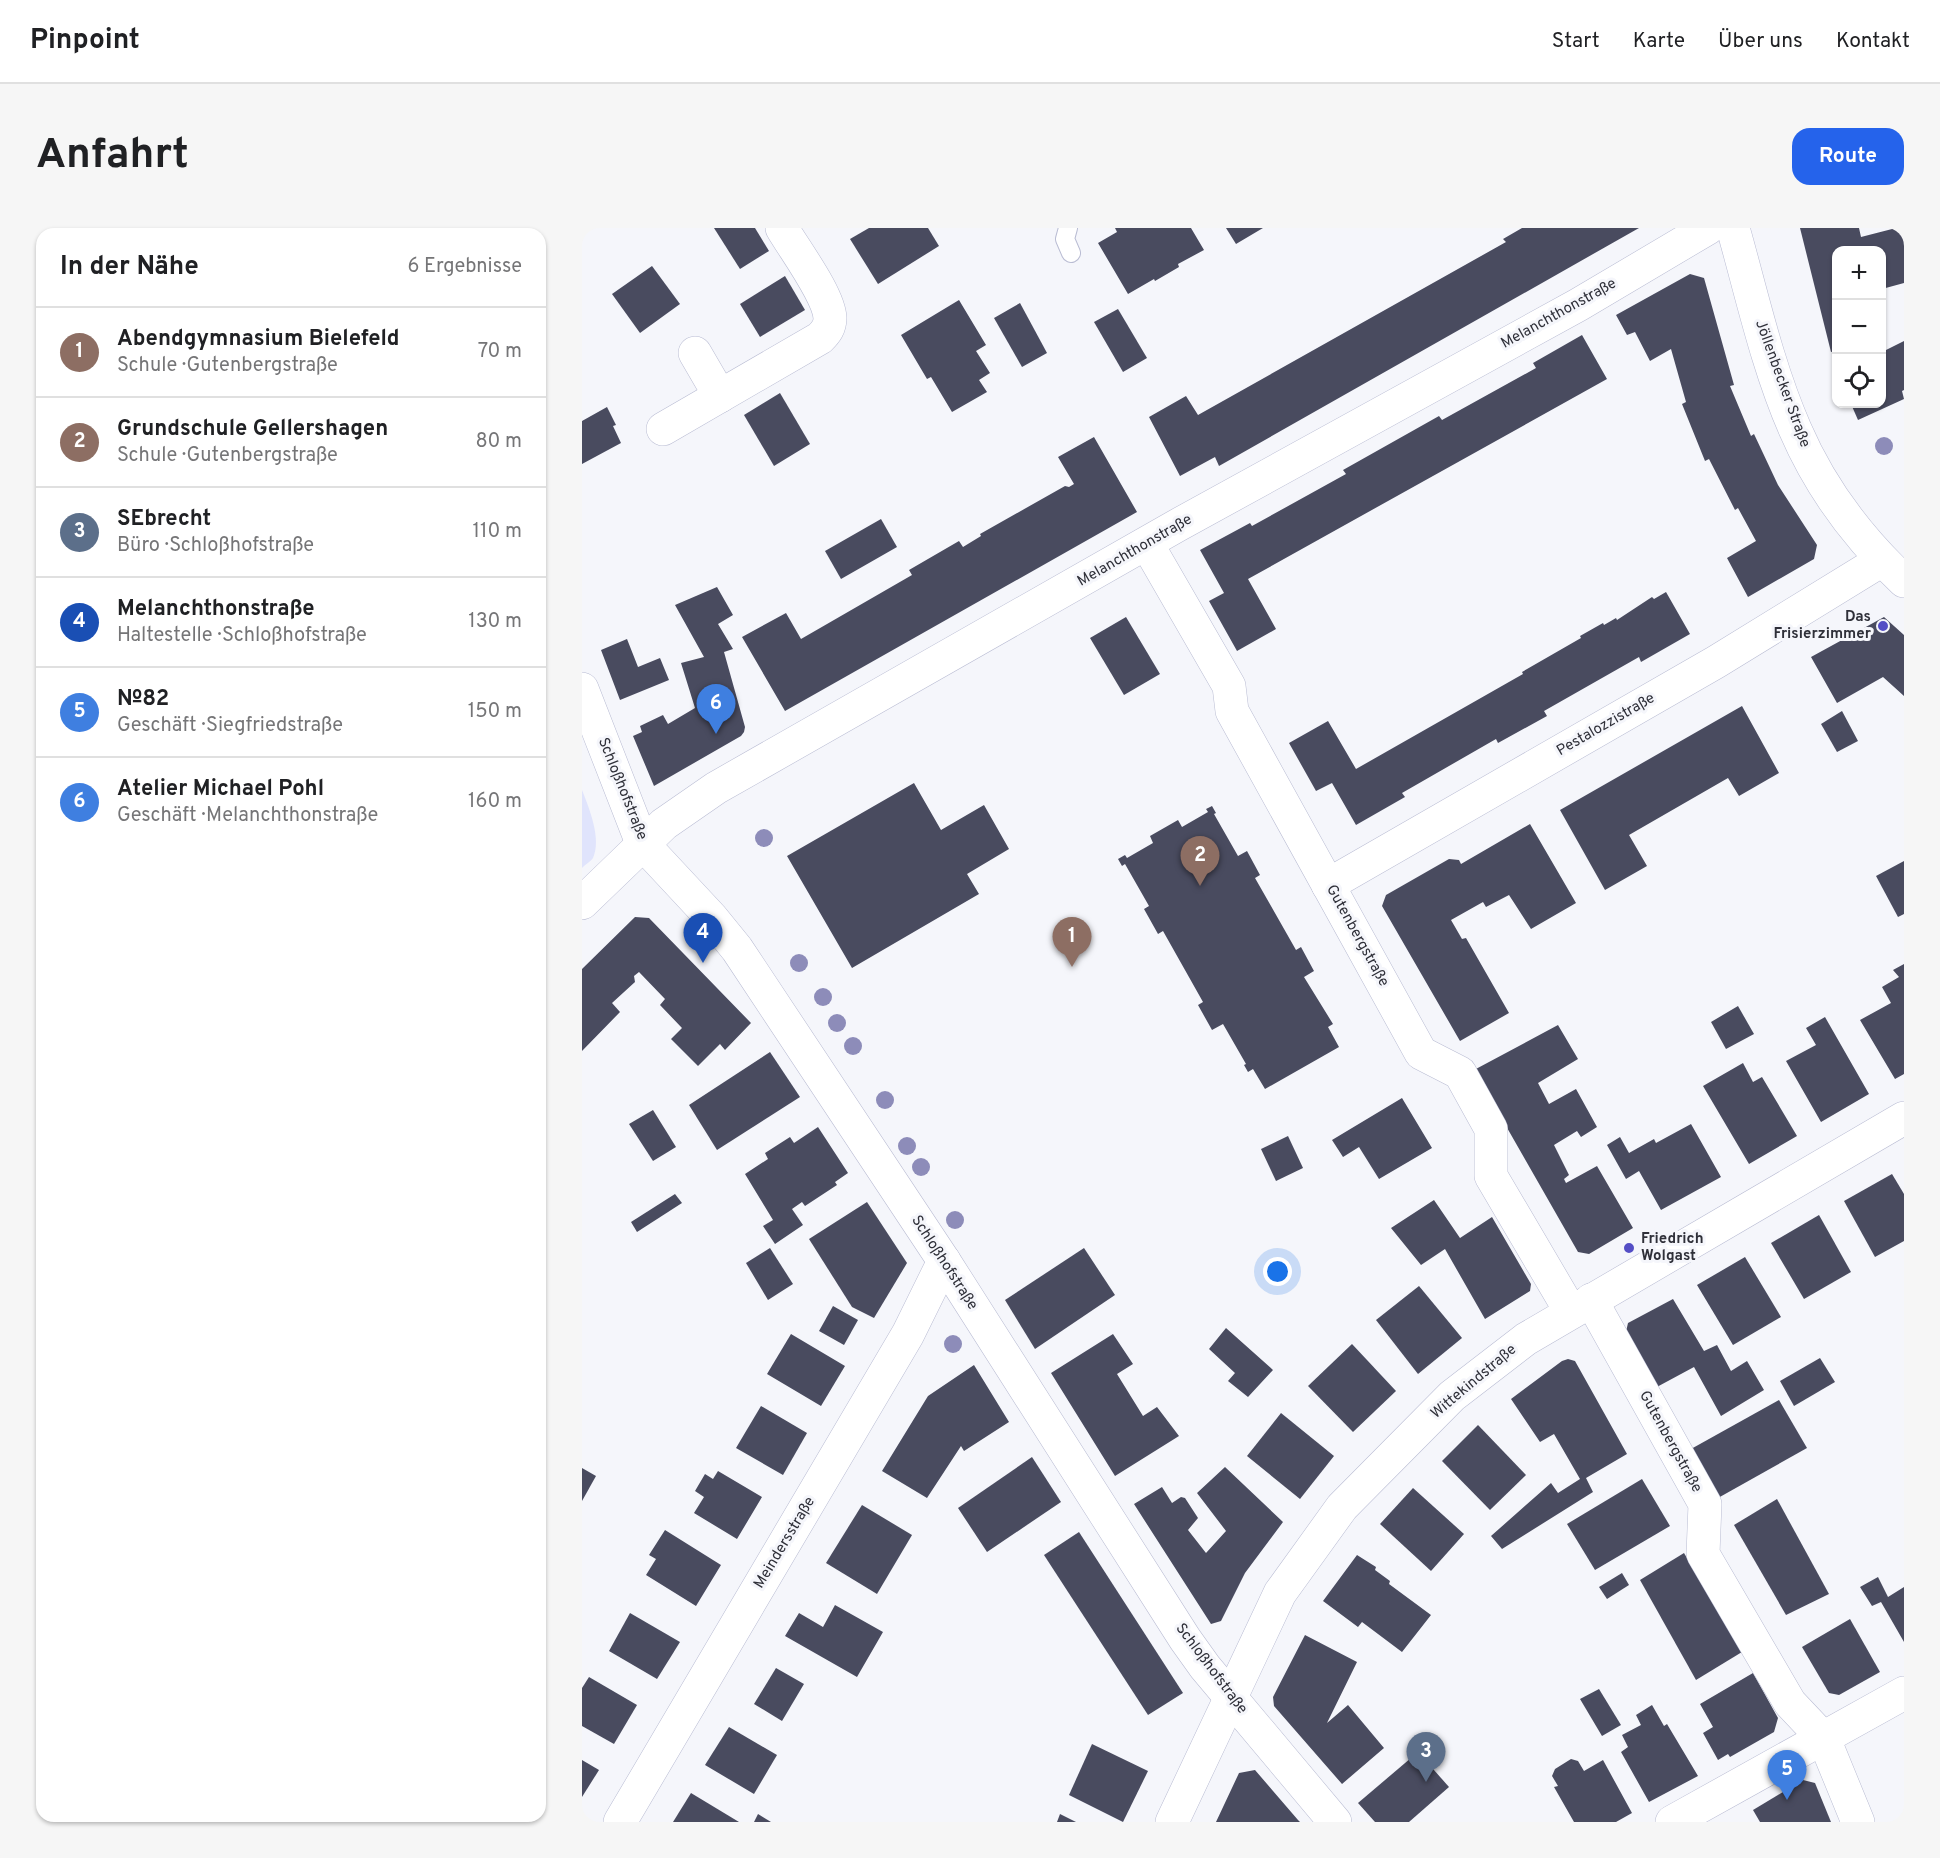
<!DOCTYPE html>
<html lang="de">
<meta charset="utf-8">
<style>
body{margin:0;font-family:Overpass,sans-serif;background:#f6f6f6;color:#202124}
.controls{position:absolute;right:18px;top:18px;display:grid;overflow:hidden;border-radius:12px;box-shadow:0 2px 4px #0004}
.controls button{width:54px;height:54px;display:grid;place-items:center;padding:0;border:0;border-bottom:2px solid #e0e0e0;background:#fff;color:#202124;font:30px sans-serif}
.you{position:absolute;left:696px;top:1044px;width:21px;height:21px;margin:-15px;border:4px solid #fff;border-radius:50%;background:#1a73e8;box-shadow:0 0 0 9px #1a73e833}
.badge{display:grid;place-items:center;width:39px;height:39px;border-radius:50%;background:#2563eb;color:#fff;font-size:20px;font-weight:700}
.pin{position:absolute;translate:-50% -50px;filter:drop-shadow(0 2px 3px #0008)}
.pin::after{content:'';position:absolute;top:32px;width:21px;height:18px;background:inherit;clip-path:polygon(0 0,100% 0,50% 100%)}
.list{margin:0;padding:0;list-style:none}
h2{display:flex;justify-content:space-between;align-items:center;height:78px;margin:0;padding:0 24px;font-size:26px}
h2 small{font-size:20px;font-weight:400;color:#757577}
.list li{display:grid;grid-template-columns:39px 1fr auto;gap:18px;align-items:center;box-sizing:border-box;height:90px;padding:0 24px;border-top:2px solid #e0e0e0}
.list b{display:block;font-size:22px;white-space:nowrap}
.list p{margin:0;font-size:20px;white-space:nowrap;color:#757577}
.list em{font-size:20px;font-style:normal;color:#757577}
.icon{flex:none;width:33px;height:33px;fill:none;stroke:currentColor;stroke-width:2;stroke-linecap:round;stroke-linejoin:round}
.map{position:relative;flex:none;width:1322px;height:1594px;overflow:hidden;border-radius:18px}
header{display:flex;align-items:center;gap:36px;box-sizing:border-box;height:84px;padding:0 30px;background:#fff;border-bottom:2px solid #e0e0e0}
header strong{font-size:28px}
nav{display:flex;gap:33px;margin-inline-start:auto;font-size:21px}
.intro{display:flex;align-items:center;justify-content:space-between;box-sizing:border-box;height:144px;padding:0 36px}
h1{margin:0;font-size:42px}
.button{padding:15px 27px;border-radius:18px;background:#2563eb;color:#fff;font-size:21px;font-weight:700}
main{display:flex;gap:36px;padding:0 36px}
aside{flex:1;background:#fff;border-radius:18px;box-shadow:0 2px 4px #0004}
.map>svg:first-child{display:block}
.green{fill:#e0e4fc}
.building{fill:#494b5f}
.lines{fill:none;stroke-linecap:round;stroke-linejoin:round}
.lane-casing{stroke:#b9bcd3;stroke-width:20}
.street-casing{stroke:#b9bcd3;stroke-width:34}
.secondary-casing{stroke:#b9bcd3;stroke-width:34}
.lane{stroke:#fff;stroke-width:18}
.street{stroke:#fff;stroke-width:33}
.secondary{stroke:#fff;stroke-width:33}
.tree{fill:#8d8cb9}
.poi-dot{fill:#544ec5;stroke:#f5f6fb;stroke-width:2}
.labels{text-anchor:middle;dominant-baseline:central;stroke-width:6;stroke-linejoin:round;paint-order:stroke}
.street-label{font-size:15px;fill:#2f3039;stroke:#f5f6fb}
.poi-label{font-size:15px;font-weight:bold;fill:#2f3039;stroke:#f5f6fb;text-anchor:end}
</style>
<header>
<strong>Pinpoint</strong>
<nav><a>Start</a><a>Karte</a><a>Über uns</a><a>Kontakt</a></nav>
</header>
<div class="intro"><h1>Anfahrt</h1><a class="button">Route</a></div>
<main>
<aside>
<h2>In der Nähe<small>6 Ergebnisse</small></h2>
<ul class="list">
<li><span class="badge" style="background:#8d6e63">1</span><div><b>Abendgymnasium Bielefeld</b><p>Schule · Gutenbergstraße</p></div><em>70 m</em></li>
<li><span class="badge" style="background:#8d6e63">2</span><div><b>Grundschule Gellershagen</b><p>Schule · Gutenbergstraße</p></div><em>80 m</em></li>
<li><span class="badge" style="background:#5c6f8a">3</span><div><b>SEbrecht</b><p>Büro · Schloßhofstraße</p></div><em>110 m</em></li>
<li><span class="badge" style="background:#1a4fb4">4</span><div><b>Melanchthonstraße</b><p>Haltestelle · Schloßhofstraße</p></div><em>130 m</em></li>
<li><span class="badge" style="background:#3f7fe0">5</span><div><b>№82</b><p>Geschäft · Siegfriedstraße</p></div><em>150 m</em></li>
<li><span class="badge" style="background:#3f7fe0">6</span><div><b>Atelier Michael Pohl</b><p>Geschäft · Melanchthonstraße</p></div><em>160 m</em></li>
</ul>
</aside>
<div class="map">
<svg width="1322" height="1594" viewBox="0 0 1322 1594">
<rect width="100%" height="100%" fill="#f5f6fb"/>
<!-- green -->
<path class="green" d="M 0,562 C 7,580 20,611 11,630 C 9,633 3,637 0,640 Z"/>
<!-- building -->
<g class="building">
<path d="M 132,0 L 173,0 L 187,23 L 158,41 Z"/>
<path d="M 287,0 L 346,0 L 357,18 L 296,56 L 268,11 Z"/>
<path d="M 533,0 L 609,0 L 622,22 L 596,36 L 597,39 L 573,53 L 572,51 L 546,66 L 516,15 L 535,4 Z"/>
<path d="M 644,0 L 681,0 L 654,16 Z"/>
<path d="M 940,0 L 1057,0 L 637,238 L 633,229 L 598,248 L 567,189 L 604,168 L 616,187 L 924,14 L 921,11 Z"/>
<path d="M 1218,0 L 1277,0 L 1279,9 L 1314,0 L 1322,0 L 1322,55 L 1300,61 L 1300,22 L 1254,22 L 1254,123 L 1249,124 Z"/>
<path d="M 70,38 L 98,76 L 58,105 L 30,66 Z"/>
<path d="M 1108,46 L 1122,50 L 1152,157 L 1148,158 L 1169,208 L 1172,206 L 1196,257 L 1235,317 L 1232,331 L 1166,369 L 1145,330 L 1174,313 L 1156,280 L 1153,282 L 1127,231 L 1123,233 L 1100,176 L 1104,174 L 1089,121 L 1068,133 L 1053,104 L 1045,107 L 1034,87 Z"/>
<path d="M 203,48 L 223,82 L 178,109 L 158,76 Z"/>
<path d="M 377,72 L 404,117 L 394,123 L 408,145 L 397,152 L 405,164 L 370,184 L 349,149 L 345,151 L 319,107 Z"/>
<path d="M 438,75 L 465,125 L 440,139 L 412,90 Z"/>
<path d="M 536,81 L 565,130 L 541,144 L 512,94 Z"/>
<path d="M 1000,107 L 1025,151 L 666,351 L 694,401 L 655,423 L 627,373 L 642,365 L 618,322 L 668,295 L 670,298 L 764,246 L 761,242 L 857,188 L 860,192 L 954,140 L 951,135 Z"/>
<path d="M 1322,113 L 1322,162 L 1320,163 L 1322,171 L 1276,192 L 1269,176 L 1300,176 L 1300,124 Z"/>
<path d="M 198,165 L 228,216 L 192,238 L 162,187 Z"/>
<path d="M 25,179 L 34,197 L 31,198 L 39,215 L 0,236 L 0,193 Z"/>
<path d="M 512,209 L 555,284 L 203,483 L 160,409 L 204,385 L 219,411 L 330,347 L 327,342 L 377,313 L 381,319 L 399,308 L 398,306 L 483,258 L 487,259 L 492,256 L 476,229 Z"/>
<path d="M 299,291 L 315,319 L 259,351 L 243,323 Z"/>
<path d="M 135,359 L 151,387 L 136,396 L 151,421 L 142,424 L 163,499 L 162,504 L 159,508 L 72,558 L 51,508 L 60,504 L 58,498 L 81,487 L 86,496 L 113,480 L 99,435 L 122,429 L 93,377 Z"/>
<path d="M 1084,364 L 1108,406 L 1059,434 L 1057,429 L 962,483 L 965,488 L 916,515 L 914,511 L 820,565 L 823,569 L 774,597 L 750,555 L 734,563 L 707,515 L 746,493 L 774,541 L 941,446 L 940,444 L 999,410 L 998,408 L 1021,395 L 1022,397 L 1034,390 L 1035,392 L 1070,369 L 1072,371 Z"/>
<path d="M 544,389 L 578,446 L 542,467 L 508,410 Z"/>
<path d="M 1302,389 L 1322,407 L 1322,468 L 1301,449 L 1255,475 L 1229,429 Z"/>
<path d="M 45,411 L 56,439 L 78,430 L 87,452 L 38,472 L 19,422 Z"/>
<path d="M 1160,478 L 1197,545 L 1157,568 L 1146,550 L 1047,607 L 1065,638 L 1023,662 L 978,582 Z"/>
<path d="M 1260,483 L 1276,513 L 1255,524 L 1239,496 Z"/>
<path d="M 332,555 L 359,602 L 402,577 L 427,621 L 385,646 L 397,666 L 270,740 L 205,628 Z"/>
<path d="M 630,578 L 634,585 L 632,586 L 656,628 L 665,623 L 678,647 L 673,650 L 714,722 L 719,719 L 732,743 L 722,749 L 751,796 L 746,799 L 757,819 L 683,861 L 671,841 L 666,844 L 662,837 L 664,836 L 641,796 L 630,802 L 616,777 L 621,774 L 581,703 L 576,706 L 562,681 L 567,678 L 543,636 L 540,638 L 536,631 L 543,627 L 545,630 L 571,615 L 568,608 L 596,592 L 600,599 L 626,584 L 624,581 Z"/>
<path d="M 948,596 L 994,675 L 949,701 L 927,667 L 904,679 L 901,674 L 869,692 L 880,711 L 884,710 L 927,785 L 878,813 L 800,678 L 804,667 L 867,631 L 877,632 L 879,636 Z"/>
<path d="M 1322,633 L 1322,686 L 1316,689 L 1294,648 Z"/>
<path d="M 53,689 L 67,690 L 169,795 L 143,822 L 138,816 L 116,838 L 89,811 L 100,800 L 78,777 L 83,771 L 57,744 L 52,748 L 53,754 L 30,775 L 38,784 L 0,823 L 0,741 Z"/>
<path d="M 1322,736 L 1322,846 L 1313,851 L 1278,792 L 1309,775 L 1300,759 L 1317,749 L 1311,742 Z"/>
<path d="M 1156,778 L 1172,806 L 1144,821 L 1129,794 Z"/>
<path d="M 1243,789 L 1287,866 L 1239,894 L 1204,833 L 1234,817 L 1224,800 Z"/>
<path d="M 976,797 L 996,831 L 956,855 L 967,876 L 994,861 L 1015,899 L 999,909 L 995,903 L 972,917 L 987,947 L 982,951 L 984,955 L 1015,938 L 1051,1000 L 1007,1026 L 996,1024 L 892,842 Z"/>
<path d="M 188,824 L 218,869 L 135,922 L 107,877 Z"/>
<path d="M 1161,835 L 1171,854 L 1180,849 L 1215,908 L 1167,936 L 1121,858 Z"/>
<path d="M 820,870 L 850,920 L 797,951 L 777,919 L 761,929 L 750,912 Z"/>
<path d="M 71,882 L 94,919 L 71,933 L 47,896 Z"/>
<path d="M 1109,896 L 1139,949 L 1079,982 L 1057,943 L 1044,951 L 1025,917 L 1038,909 L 1047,925 L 1072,911 L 1074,915 Z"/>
<path d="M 236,899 L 266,945 L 253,954 L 255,957 L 223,978 L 220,974 L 210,981 L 221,997 L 193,1016 L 181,998 L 191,992 L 163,946 L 186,931 L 183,925 L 208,909 L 212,915 Z"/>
<path d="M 706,908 L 721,940 L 694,953 L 679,921 Z"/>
<path d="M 1310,946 L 1322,966 L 1322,1013 L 1293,1029 L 1262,973 Z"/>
<path d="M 93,966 L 100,975 L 55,1004 L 49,994 Z"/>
<path d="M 852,972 L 878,1010 L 910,989 L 949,1056 L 948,1063 L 903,1091 L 863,1021 L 839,1037 L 809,1000 Z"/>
<path d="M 285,974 L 325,1035 L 292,1090 L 270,1079 L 227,1011 Z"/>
<path d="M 1237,987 L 1269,1044 L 1222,1071 L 1189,1015 Z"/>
<path d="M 188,1020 L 211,1056 L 186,1072 L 164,1035 Z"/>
<path d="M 502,1020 L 533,1067 L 453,1121 L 423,1072 Z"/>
<path d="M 1163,1029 L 1199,1089 L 1151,1117 L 1115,1057 Z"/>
<path d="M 837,1058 L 880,1110 L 836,1146 L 794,1092 Z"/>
<path d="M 1091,1071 L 1122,1123 L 1135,1117 L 1149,1143 L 1165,1133 L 1182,1162 L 1139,1188 L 1112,1139 L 1073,1160 L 1043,1108 L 1046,1095 Z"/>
<path d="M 251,1078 L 276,1092 L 262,1117 L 237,1103 Z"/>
<path d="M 644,1100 L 691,1142 L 666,1169 L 646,1153 L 653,1145 L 627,1121 Z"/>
<path d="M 209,1106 L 263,1138 L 239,1178 L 185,1146 Z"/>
<path d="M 531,1106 L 551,1136 L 535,1146 L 561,1188 L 575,1179 L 597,1208 L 533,1248 L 469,1145 Z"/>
<path d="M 770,1116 L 814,1163 L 771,1204 L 726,1158 Z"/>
<path d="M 1238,1130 L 1253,1154 L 1212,1178 L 1198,1153 Z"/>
<path d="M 986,1131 L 993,1133 L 1045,1226 L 1004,1250 L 1011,1264 L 920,1321 L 909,1308 L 969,1255 L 976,1265 L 998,1251 L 972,1206 L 958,1214 L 929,1171 L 980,1133 Z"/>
<path d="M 392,1137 L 427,1194 L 382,1223 L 379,1218 L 345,1270 L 300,1243 L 346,1168 Z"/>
<path d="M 1197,1172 L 1225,1220 L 1136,1270 L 1109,1221 Z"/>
<path d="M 179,1178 L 225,1205 L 201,1247 L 154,1220 Z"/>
<path d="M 699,1185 L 752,1228 L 718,1271 L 665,1228 Z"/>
<path d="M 896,1197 L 944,1247 L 908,1282 L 860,1233 Z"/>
<path d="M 450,1229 L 479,1274 L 405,1324 L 376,1280 Z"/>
<path d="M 643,1239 L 701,1294 L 663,1345 L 639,1393 L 629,1396 L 552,1276 L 580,1259 L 590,1275 L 599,1269 L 603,1270 L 616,1290 L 606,1302 L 624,1325 L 644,1303 L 615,1265 Z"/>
<path d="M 0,1240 L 14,1248 L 0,1273 Z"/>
<path d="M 136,1243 L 180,1269 L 155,1311 L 112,1285 L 122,1269 L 113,1263 L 123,1246 L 131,1251 Z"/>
<path d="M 1060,1251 L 1088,1298 L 1013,1342 L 985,1296 Z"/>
<path d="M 831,1260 L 882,1306 L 849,1343 L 798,1296 Z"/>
<path d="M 1195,1271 L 1247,1366 L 1204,1387 L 1152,1297 Z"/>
<path d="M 280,1277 L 330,1307 L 295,1366 L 244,1335 Z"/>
<path d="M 83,1302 L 139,1337 L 114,1378 L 64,1347 L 74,1331 L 67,1327 Z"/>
<path d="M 497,1304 L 601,1465 L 566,1487 L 462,1327 Z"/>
<path d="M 1102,1325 L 1160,1424 L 1114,1452 L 1058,1352 Z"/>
<path d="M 775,1327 L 794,1339 L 793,1342 L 808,1353 L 807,1356 L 849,1387 L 820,1424 L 780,1394 L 776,1399 L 741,1373 Z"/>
<path d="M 1040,1345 L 1047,1357 L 1025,1371 L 1017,1359 Z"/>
<path d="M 1296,1349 L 1306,1369 L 1322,1359 L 1322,1414 L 1299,1374 L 1290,1378 L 1278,1359 Z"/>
<path d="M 253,1377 L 301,1404 L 275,1449 L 203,1408 L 217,1385 L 241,1399 Z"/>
<path d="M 48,1385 L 98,1414 L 75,1451 L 27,1423 Z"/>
<path d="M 1268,1391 L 1298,1444 L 1257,1467 L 1247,1465 L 1220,1419 Z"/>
<path d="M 723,1407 L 775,1434 L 745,1495 L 766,1477 L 802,1520 L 760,1556 L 692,1478 L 691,1469 Z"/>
<path d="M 194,1440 L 222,1456 L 200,1493 L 172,1476 Z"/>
<path d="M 1171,1445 L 1196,1490 L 1192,1504 L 1148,1529 L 1146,1526 L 1136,1532 L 1121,1505 L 1131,1499 L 1118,1476 Z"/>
<path d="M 7,1449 L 55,1477 L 32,1516 L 0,1498 L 0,1460 Z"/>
<path d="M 1017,1461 L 1039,1497 L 1020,1508 L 998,1471 Z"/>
<path d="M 1070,1477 L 1082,1498 L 1085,1496 L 1116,1548 L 1067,1574 L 1039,1524 L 1046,1519 L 1040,1507 L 1059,1497 L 1054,1487 Z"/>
<path d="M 147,1499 L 195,1527 L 172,1566 L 123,1537 Z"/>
<path d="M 510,1516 L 566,1543 L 541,1594 L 487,1567 Z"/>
<path d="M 836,1524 L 867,1559 L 827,1594 L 793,1594 L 776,1575 Z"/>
<path d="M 989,1531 L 996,1533 L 1002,1543 L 1021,1532 L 1050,1585 L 1034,1594 L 992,1594 L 972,1559 L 976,1558 L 970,1548 L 973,1541 Z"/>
<path d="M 0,1532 L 17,1542 L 0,1569 Z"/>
<path d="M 673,1542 L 716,1592 L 718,1594 L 634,1594 L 657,1545 Z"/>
<path d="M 1221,1552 L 1233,1555 L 1249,1594 L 1178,1594 L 1171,1582 Z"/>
<path d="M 109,1565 L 157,1594 L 91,1594 Z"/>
<path d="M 176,1586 L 189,1594 L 172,1594 Z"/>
<path d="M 478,1586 L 494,1594 L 475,1594 Z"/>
</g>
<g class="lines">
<!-- lane casing -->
<g class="lane-casing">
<path id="lane" d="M 486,0 L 483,11 L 489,25"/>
</g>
<!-- street casing -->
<g class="street-casing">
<g id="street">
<path d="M 113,125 L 138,168"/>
<path d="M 81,201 L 238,110 C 244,104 248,99 248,90 C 247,67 212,21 200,0"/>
<path d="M 565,316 L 647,458 L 650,483 L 839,825 L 878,845 L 909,901 L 909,948 L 989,1084"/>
<path d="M 0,461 L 60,615 L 129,689 L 155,721 L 362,1033 L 603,1411 L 623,1439 L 753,1594"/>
<path d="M 746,657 L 1134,434 L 1300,332"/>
<path d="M 0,675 L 82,596 L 134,560 L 596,297 L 996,77 L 1126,0"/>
<path d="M 1009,1072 L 1123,1276 L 1121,1326 L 1208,1475 L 1242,1511 L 1276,1594"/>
<path d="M 38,1594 L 326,1106 L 362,1033"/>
<path d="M 590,1594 L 698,1365 L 760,1279 L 870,1168 L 944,1111 L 1322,890"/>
<path d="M 1090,1594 L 1322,1465"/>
</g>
</g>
<!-- secondary casing -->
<g class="secondary-casing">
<path id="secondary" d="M 1151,0 C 1170,67 1185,137 1213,201 C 1238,259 1276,310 1322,353"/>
</g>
<!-- lane -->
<use href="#lane" class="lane"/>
<!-- street -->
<use href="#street" class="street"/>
<!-- secondary -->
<use href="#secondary" class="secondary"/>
</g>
<!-- trees -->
<g class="tree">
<circle cx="1302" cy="218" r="9"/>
<circle cx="182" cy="610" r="9"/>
<circle cx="217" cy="735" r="9"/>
<circle cx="241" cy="769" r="9"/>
<circle cx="255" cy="795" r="9"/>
<circle cx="271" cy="818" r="9"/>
<circle cx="303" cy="872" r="9"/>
<circle cx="325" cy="918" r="9"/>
<circle cx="339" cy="939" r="9"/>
<circle cx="373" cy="992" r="9"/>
<circle cx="371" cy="1116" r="9"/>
</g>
<!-- markers -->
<g class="poi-dot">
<circle cx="1301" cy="398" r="6"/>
<circle cx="1047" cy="1020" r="6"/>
</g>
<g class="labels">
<!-- street labels -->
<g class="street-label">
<text transform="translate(977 86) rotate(-29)">Melanchthonstraße</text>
<text transform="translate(1200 156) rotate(70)">Jöllenbecker Straße</text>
<text transform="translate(553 323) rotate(-30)">Melanchthonstraße</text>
<text transform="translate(1024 497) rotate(-30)">Pestalozzistraße</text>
<text transform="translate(40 561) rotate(68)">Schloßhofstraße</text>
<text transform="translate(775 708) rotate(61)">Gutenbergstraße</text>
<text transform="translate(362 1035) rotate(57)">Schloßhofstraße</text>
<text transform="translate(892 1154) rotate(-40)">Wittekindstraße</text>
<text transform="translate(1088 1214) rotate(61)">Gutenbergstraße</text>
<text transform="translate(203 1315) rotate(-59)">Meindersstraße</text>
<text transform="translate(629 1441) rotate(53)">Schloßhofstraße</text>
</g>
<!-- poi labels -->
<g class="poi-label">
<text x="1289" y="389">Das<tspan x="1289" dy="17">Frisierzimmer</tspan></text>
<text x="1059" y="1011" text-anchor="start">Friedrich<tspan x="1059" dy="17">Wolgast</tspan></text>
</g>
</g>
</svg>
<div class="controls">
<button>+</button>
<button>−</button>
<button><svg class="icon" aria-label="locate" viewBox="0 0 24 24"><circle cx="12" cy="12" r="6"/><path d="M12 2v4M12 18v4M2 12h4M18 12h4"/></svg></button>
</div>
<div class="you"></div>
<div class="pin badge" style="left:490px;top:739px;background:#8d6e63">1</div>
<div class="pin badge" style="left:618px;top:658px;background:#8d6e63">2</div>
<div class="pin badge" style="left:844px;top:1554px;background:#5c6f8a">3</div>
<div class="pin badge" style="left:121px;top:735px;background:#1a4fb4">4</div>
<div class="pin badge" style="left:1205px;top:1572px;background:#3f7fe0">5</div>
<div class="pin badge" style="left:134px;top:506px;background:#3f7fe0">6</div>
</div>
</main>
